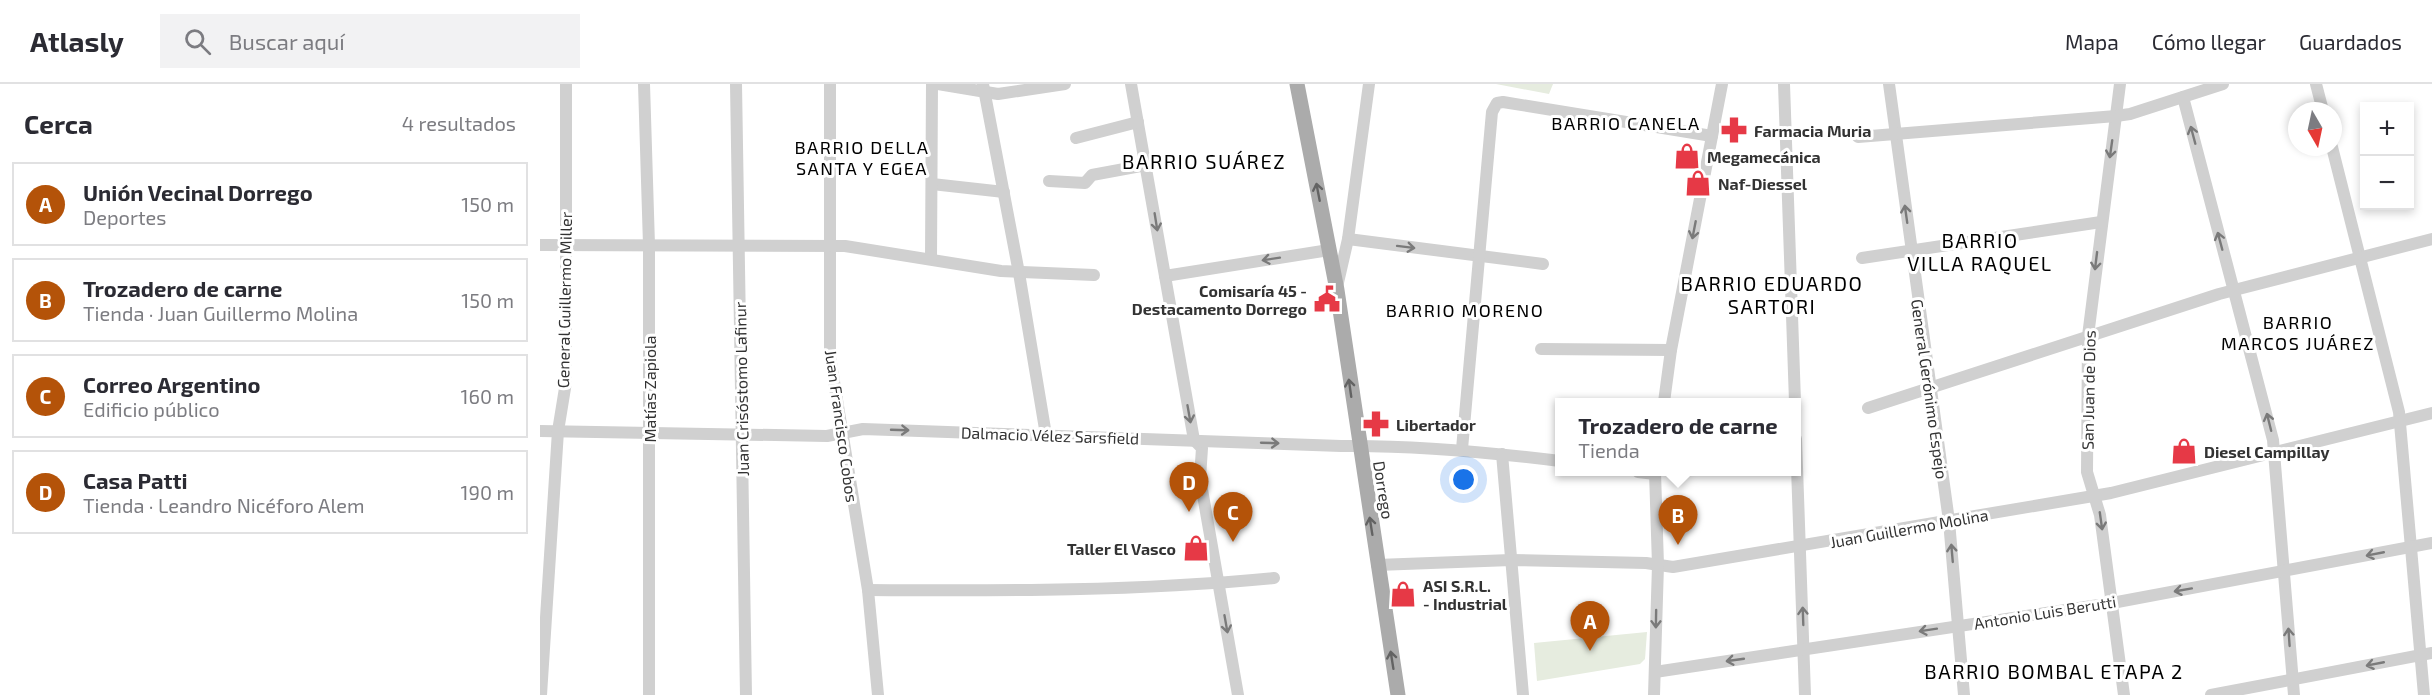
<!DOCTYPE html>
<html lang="es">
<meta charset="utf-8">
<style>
body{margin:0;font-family:"Exo 2",sans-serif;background:#f2f2f3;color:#2b2b33}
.controls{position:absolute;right:18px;top:18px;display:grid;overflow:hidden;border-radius:0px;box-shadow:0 3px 9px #0003}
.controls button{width:54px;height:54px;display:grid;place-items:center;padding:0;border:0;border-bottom:2px solid #e1e1e2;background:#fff;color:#2b2b33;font:30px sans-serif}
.compass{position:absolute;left:1748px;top:18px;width:54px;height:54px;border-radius:50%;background:#fff;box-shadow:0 3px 9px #0003;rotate:171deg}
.you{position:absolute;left:924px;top:396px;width:21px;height:21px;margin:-15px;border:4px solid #fff;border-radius:50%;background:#1a73e8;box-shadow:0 0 0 9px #1a73e833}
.badge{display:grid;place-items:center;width:39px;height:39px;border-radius:50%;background:#b45309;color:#fff;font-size:20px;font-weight:700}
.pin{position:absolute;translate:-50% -50px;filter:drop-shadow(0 2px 3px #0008)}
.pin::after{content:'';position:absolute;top:32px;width:21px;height:18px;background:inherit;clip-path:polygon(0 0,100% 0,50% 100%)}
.popup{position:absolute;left:1015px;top:314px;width:246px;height:78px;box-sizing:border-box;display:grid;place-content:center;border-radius:0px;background:#fff;filter:drop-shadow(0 2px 4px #0005);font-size:20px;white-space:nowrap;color:#7c7c81}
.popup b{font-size:22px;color:#2b2b33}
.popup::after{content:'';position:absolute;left:50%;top:100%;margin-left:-12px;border:12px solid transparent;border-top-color:#fff}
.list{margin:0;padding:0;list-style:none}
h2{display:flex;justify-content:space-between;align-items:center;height:78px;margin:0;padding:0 24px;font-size:26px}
h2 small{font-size:20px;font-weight:400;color:#7c7c81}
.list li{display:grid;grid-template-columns:39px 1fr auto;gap:18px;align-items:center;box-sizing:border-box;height:84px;margin:0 12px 12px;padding:0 12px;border:2px solid #e1e1e2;border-radius:0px}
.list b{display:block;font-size:22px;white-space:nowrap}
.list p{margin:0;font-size:20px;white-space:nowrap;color:#7c7c81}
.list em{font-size:20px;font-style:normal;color:#7c7c81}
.icon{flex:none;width:33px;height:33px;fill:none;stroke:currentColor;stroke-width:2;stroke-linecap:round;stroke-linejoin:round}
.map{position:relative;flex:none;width:1892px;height:611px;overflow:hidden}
header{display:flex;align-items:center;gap:36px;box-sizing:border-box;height:84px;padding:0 30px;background:#fff;border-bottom:2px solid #e1e1e2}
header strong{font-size:28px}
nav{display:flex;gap:33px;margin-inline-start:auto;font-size:21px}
.search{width:420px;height:54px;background:#f2f2f3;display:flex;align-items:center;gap:15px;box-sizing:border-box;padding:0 21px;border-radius:0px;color:#7c7c81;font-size:22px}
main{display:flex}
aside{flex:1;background:#fff}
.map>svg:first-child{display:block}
.green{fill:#e6ecdf}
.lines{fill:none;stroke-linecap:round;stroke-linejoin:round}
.minor{stroke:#d0d0d0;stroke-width:12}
.major{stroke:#ababab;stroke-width:15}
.oneway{stroke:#7a7a7a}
.oneway2{stroke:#636363}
.labels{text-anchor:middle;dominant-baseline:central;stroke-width:6;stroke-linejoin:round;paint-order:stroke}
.poi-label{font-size:16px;font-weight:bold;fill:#333;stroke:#fff;text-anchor:start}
.street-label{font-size:16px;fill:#333;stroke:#fff}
.neighbourhood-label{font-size:18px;letter-spacing:1.5px;fill:#000;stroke:#fff}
.quarter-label{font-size:20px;letter-spacing:1.5px;fill:#000;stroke:#fff}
</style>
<header>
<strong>Atlasly</strong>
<div class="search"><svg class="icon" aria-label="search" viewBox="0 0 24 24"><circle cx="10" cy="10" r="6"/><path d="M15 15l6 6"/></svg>Buscar aquí</div>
<nav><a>Mapa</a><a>Cómo llegar</a><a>Guardados</a></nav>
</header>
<main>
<aside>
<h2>Cerca<small>4 resultados</small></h2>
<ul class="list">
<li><span class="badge">A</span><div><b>Unión Vecinal Dorrego</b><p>Deportes</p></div><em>150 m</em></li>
<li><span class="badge">B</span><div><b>Trozadero de carne</b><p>Tienda · Juan Guillermo Molina</p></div><em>150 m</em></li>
<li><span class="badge">C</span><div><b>Correo Argentino</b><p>Edificio público</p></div><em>160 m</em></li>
<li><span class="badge">D</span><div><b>Casa Patti</b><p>Tienda · Leandro Nicéforo Alem</p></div><em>190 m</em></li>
</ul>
</aside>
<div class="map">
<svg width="1892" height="611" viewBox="0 0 1892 611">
<rect width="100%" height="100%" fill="#fff"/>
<!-- green -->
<g class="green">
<path d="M 956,0 L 1013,0 L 1009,10 Z"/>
<path d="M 1107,548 L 1105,575 L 1100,580 L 997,597 L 994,559 Z"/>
</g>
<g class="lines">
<!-- minor -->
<g class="minor">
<path d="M 104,0 L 109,161 L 109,611"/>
<path d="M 196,0 L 206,611"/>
<path d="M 290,0 L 290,273 L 328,506 L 338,611"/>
<path d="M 398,0 L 458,10 L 525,0"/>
<path d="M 443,0 L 479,189 L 506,351"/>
<path d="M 591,0 L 654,356 L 662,364 L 660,394 L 698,611"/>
<path d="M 1244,0 L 1255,318"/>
<path d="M 1349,0 L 1409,437 L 1424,611"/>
<path d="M 1580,0 L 1548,252 L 1547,388 L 1560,431 L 1584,611"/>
<path d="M 1776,0 L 1783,27"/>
<path d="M 1643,13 L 1733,356 L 1754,611"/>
<path d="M 1318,53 L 1576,32 L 1590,30 L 1683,0"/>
<path d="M 536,54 L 598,38"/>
<path d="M 1792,63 L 1859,328 L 1884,611"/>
<path d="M 509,97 L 545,99 L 552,91 L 606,81"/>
<path d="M 392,100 L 464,108"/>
<path d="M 808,155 L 1003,180"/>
<path d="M 0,161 L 305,162 L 461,187 L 554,191"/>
<path d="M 1322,174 L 1561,138"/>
<path d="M 391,175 L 392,0"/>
<path d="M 625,192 L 789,166"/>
<path d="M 797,203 L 808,155 L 829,0"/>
<path d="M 1001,265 L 1131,266"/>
<path d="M 1124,318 L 1131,266 L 1182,0"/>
<path d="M 1328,324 L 1679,210 L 1892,155"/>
<path d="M 0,347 L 287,352 L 323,345 L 801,362 C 875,361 947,368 1020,377"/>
<path d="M 1256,355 L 1265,611"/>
<path d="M 922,365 L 952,28 L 957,19 L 963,18 L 1172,52"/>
<path d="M 962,370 L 983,611"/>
<path d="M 1098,388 L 1115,390"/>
<path d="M 837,481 L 971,476 L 1106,479 L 1133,483 L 1571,409 L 1892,329"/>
<path d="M 328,506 C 463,507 598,507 734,494"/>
<path d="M 1115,588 L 1572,519 L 1892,459"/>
<path d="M 1,611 L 18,347 L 26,298 L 26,0"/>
<path d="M 1114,611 L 1118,481 L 1115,388"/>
<path d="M 1671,611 L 1892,569"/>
</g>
<!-- major -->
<path class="major" d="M 757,0 L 797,206 L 858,611"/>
</g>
<!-- one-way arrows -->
<defs><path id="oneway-shaft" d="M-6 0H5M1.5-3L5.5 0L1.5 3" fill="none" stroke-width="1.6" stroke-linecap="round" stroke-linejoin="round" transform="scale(1.5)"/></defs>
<g class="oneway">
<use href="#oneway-shaft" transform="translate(1653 51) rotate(-105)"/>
<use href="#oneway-shaft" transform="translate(1571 65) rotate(98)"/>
<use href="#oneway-shaft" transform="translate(1366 130) rotate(-98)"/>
<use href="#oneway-shaft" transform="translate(616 138) rotate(81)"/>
<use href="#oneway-shaft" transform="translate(1154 146) rotate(101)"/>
<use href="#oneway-shaft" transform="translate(1680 157) rotate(-105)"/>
<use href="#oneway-shaft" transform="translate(866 163) rotate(7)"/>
<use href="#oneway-shaft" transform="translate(731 175) rotate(171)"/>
<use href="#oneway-shaft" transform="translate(1556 177) rotate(97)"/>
<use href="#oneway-shaft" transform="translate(649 330) rotate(80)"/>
<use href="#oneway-shaft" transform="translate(1729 338) rotate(-104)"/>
<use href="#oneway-shaft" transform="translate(360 346) rotate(2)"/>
<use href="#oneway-shaft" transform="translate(730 359) rotate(2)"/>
<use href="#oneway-shaft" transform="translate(1561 437) rotate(82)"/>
<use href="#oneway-shaft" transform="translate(1412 469) rotate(-95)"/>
<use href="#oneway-shaft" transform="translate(1835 470) rotate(169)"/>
<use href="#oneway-shaft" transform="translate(1643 506) rotate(170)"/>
<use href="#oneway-shaft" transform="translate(1263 532) rotate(-92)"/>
<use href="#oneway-shaft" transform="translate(1116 535) rotate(91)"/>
<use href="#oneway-shaft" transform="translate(686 540) rotate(80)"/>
<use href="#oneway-shaft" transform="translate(1388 546) rotate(171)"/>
<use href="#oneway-shaft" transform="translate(1749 553) rotate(-94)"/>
<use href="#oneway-shaft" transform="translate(1195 576) rotate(172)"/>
<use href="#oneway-shaft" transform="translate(1835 580) rotate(169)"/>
</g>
<g class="oneway2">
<use href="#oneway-shaft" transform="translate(778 108) rotate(-101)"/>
<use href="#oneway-shaft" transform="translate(810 304) rotate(-98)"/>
<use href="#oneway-shaft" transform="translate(831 442) rotate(-99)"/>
<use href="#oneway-shaft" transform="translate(852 576) rotate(-99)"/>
</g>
<!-- icons -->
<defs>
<g id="pharmacy-bare" transform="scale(2.07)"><path d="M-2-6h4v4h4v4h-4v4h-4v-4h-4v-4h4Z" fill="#e63946" stroke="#fff" stroke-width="2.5" paint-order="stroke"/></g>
<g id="shop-bare" transform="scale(2.07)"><path d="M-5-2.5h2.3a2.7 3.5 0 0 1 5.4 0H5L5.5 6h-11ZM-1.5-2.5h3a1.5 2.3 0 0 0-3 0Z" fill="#e63946" stroke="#fff" stroke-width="2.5" paint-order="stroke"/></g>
<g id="civic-bare" transform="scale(2.07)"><path d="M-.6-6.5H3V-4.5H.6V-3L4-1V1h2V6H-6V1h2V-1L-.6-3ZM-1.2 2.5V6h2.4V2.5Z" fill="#e63946" stroke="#fff" stroke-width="2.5" paint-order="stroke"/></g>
</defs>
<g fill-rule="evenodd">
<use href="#pharmacy-bare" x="1194" y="46"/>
<use href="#shop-bare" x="1147" y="72"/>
<use href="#shop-bare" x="1158" y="99"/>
<use href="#civic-bare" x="787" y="215"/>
<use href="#pharmacy-bare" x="836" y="340"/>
<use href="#shop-bare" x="1644" y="367"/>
<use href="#shop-bare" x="656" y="464"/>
<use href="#shop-bare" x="863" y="510"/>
</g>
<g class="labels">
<!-- poi labels -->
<g class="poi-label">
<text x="1214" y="46">Farmacia Muria</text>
<text x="1167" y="72">Megamecánica</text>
<text x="1178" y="99">Naf-Diessel</text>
<text x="767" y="206" text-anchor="end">Comisaría 45 -<tspan x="767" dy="18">Destacamento Dorrego</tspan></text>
<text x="856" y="340">Libertador</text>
<text x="1664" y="367">Diesel Campillay</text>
<text x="636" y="464" text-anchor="end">Taller El Vasco</text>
<text x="883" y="501">ASI S.R.L.<tspan x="883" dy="18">- Industrial</tspan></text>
</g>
<!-- street labels -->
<g class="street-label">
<text transform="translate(24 216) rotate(-89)">General Guillermo Miller</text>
<text transform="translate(109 305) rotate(-90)">Matías Zapiola</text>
<text transform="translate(201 305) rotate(-91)">Juan Crisóstomo Lafinur</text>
<text transform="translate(1390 305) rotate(82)">General Gerónimo Espejo</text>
<text transform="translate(1548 306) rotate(-89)">San Juan de Dios</text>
<text transform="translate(302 342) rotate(82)">Juan Francisco Cobos</text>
<text transform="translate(510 351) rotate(2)">Dalmacio Vélez Sarsfield</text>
<text transform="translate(844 406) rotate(81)">Dorrego</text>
<text transform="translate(1369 444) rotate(-10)">Juan Guillermo Molina</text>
<text transform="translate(1505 528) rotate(-9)">Antonio Luis Berutti</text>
</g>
<!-- neighbourhood labels -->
<g class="neighbourhood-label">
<text x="1086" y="39">BARRIO CANELA</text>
<text x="322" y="63">BARRIO DELLA<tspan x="322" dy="21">SANTA Y EGEA</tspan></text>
<text x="925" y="226">BARRIO MORENO</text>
<text x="1758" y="238">BARRIO<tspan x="1758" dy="21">MARCOS JUÁREZ</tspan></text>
</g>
<!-- quarter labels -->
<g class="quarter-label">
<text x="664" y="77">BARRIO SUÁREZ</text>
<text x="1440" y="156">BARRIO<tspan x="1440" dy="23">VILLA RAQUEL</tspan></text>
<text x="1232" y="199">BARRIO EDUARDO<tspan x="1232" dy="23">SARTORI</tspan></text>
<text x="1514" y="587">BARRIO BOMBAL ETAPA 2</text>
</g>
</g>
</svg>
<div class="controls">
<button>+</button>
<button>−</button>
</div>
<svg class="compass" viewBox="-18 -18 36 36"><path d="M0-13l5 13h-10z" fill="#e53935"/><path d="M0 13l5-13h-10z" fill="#7c7c81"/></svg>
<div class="you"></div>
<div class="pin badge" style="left:1050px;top:567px">A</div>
<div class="pin badge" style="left:1138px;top:461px">B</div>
<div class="popup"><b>Trozadero de carne</b>Tienda</div>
<div class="pin badge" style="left:693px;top:458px">C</div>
<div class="pin badge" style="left:649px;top:428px">D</div>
</div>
</main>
